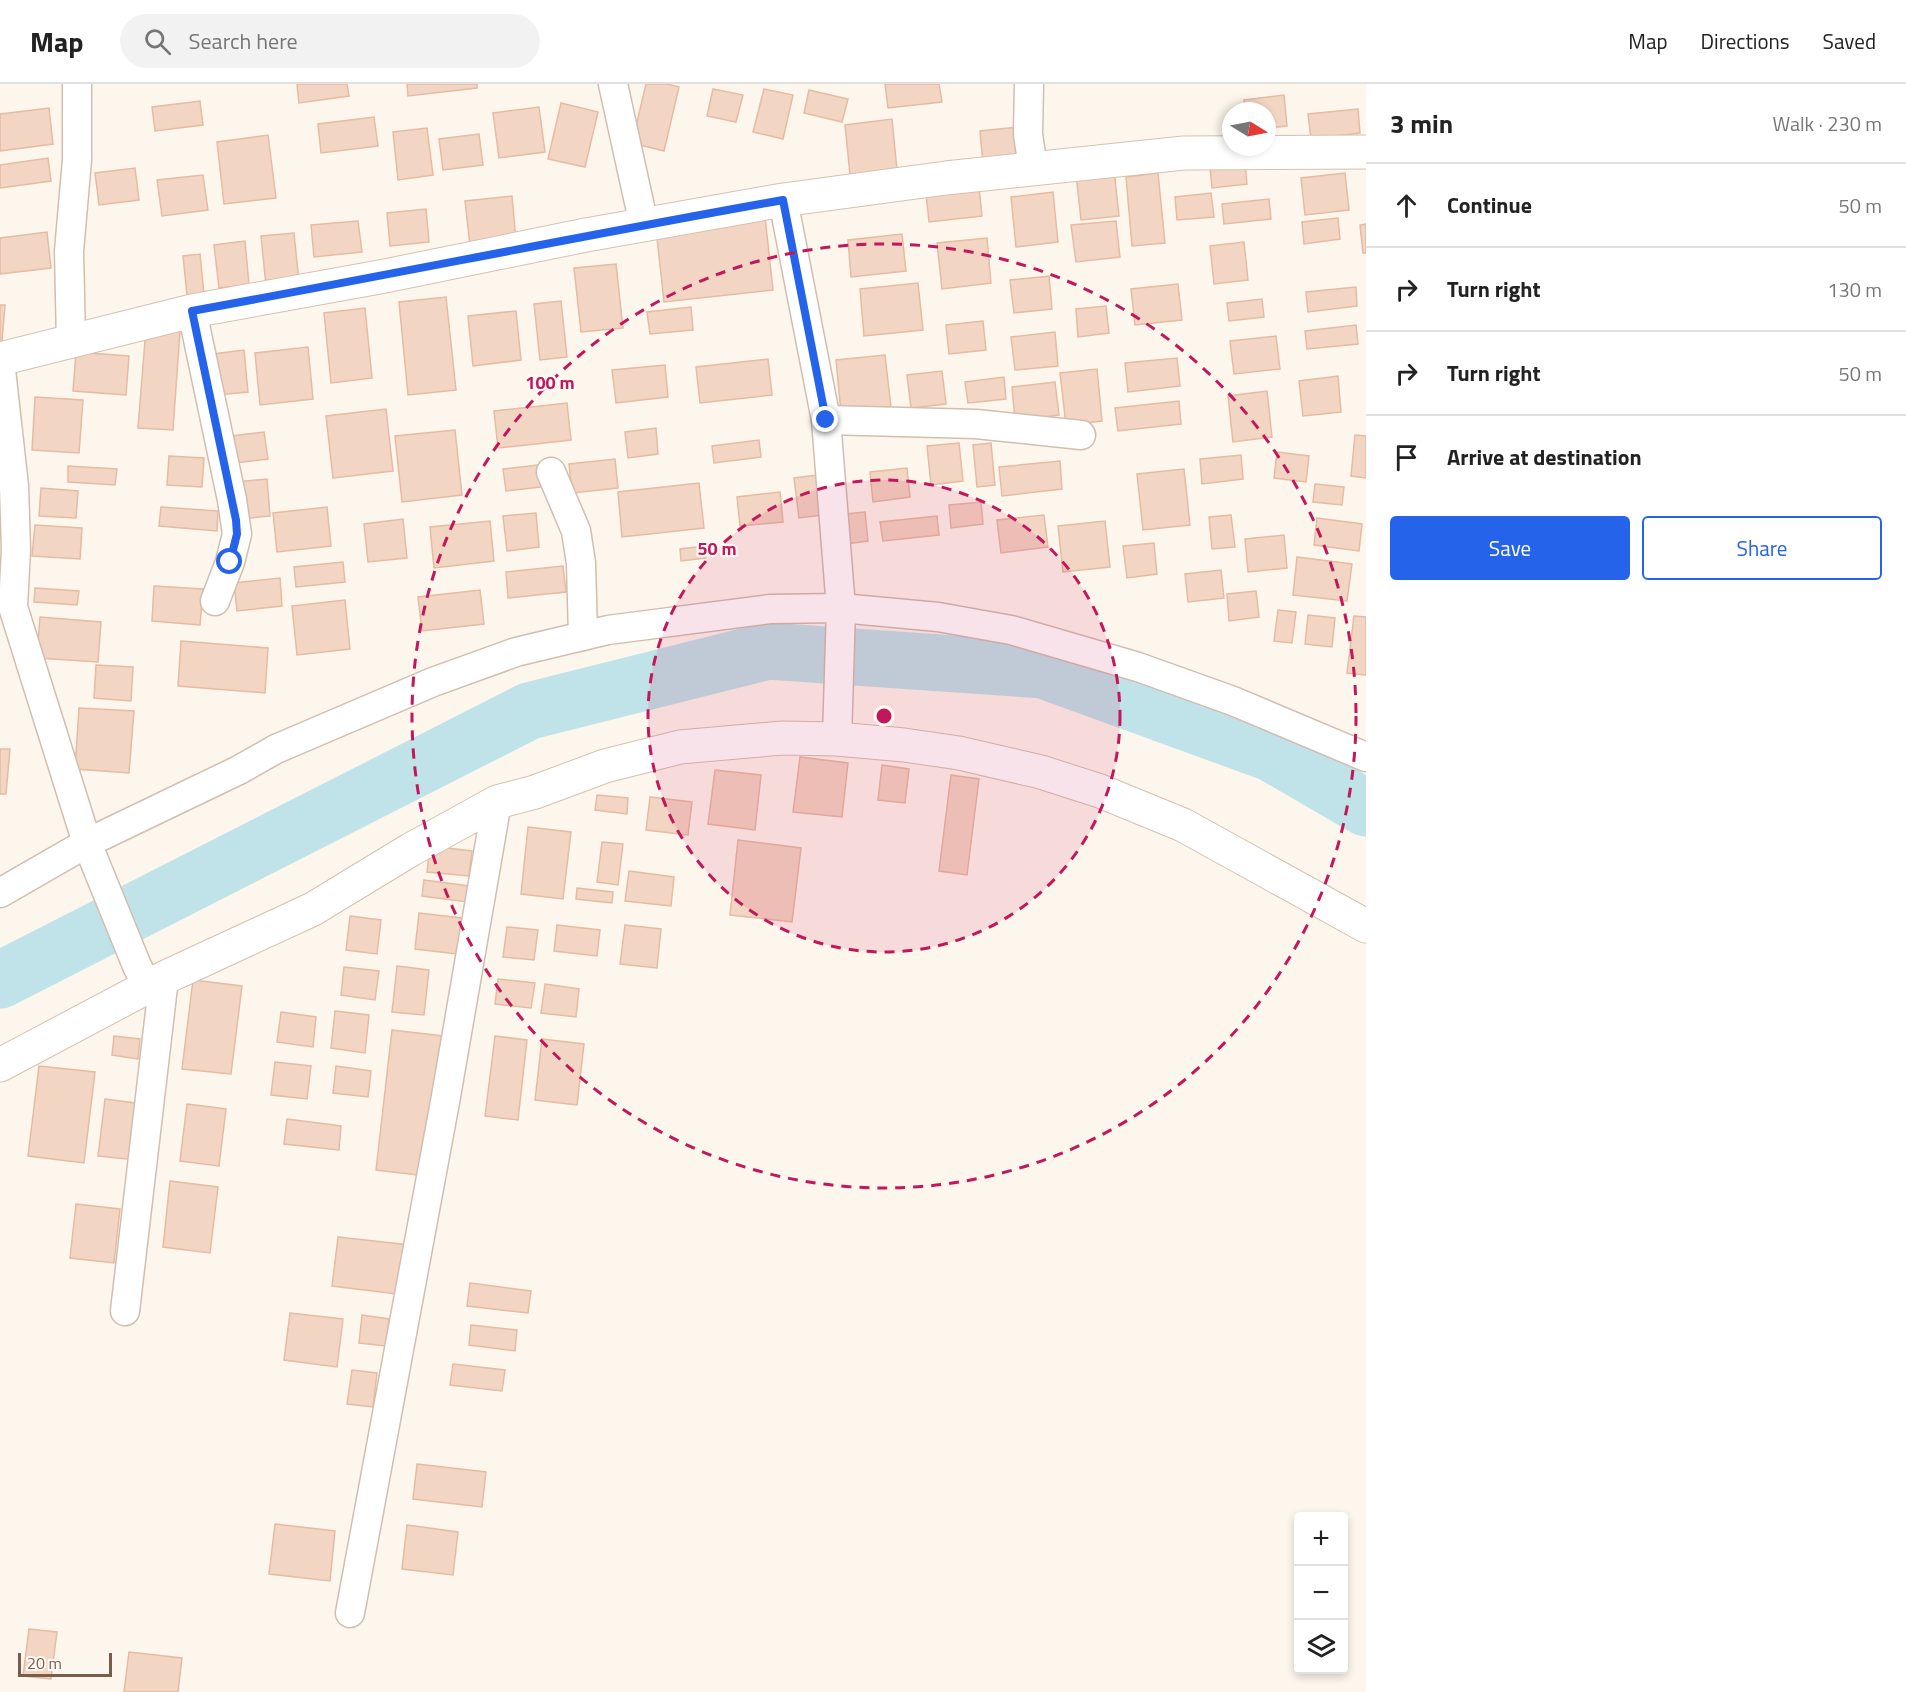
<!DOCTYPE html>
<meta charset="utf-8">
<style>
body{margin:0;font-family:"Titillium Web",sans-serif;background:#f2f2f2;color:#222}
.controls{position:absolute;right:18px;bottom:18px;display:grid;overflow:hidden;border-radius:6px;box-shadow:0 3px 9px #0003}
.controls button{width:54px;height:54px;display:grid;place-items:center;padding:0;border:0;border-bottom:2px solid #e0e0e0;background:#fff;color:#222;font:30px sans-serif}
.compass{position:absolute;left:1222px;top:18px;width:54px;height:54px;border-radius:50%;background:#fff;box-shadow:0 3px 9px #0003;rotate:100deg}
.scale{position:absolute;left:18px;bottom:15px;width:94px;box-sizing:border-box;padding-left:6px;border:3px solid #7a5c4d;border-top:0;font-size:16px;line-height:21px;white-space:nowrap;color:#7a5c4d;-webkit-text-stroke:4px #fffaf3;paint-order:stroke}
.stop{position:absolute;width:18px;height:18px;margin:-14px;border:4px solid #2563eb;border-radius:50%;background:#fff}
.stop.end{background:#2563eb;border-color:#fff;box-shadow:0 2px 6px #0008}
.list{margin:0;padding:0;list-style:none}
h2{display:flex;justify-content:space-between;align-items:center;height:78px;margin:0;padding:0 24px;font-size:26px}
h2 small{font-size:20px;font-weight:400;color:#767676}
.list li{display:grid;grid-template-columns:39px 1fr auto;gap:18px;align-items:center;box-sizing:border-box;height:84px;padding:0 24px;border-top:2px solid #e0e0e0}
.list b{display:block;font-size:22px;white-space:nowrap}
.list em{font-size:20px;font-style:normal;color:#767676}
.actions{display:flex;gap:12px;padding:18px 24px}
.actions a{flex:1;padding:14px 0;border:2px solid #2563eb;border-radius:6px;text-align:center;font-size:21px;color:#2563eb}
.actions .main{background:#2563eb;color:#fff}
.icon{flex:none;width:33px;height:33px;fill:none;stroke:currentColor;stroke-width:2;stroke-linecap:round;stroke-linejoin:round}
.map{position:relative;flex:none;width:1366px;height:1608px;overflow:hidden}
header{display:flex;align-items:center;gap:36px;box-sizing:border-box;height:84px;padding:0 30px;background:#fff;border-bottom:2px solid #e0e0e0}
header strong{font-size:28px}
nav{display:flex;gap:33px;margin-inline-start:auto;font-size:21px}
.search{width:420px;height:54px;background:#f2f2f2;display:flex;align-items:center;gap:15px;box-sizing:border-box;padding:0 21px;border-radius:33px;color:#767676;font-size:22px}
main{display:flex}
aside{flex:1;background:#fff}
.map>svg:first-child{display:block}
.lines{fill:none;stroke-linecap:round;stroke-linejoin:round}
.river{stroke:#bfe3e8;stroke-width:57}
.building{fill:#f3d5c3;stroke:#e6bba3;stroke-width:1.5}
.street-casing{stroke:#d1beb0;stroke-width:31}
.secondary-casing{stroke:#d6c0b0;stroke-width:35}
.street{stroke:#fff;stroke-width:28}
.secondary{stroke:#fff;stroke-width:33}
.route{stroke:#2563eb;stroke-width:8}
.ring{fill:none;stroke:#c2185b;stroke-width:3;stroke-dasharray:10 8}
.centre{fill:#c2185b;stroke:#fffaf3;stroke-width:3}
.ring-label{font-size:18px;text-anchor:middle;font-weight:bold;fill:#c2185b;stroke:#fffaf3;stroke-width:4.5;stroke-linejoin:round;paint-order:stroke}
</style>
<header>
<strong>Map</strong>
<div class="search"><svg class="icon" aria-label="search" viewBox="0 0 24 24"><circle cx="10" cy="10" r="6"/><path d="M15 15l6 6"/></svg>Search here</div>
<nav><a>Map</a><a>Directions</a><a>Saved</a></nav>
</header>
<main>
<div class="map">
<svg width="1366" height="1608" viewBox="0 0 1366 1608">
<rect width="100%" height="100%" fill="#fdf6ec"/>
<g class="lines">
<!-- river -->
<path class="river" d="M 0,896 L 529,627 L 768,567 L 1043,586 L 1271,669 L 1366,724"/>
</g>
<!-- building -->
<g class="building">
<path d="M 297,0 L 347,0 L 349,12 L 299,19 Z"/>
<path d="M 407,0 L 477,0 L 477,4 L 408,12 Z"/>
<path d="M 646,0 L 667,0 L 679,3 L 664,67 L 632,59 Z"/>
<path d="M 885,0 L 939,0 L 942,18 L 888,24 Z"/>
<path d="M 713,5 L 743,11 L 736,38 L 707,32 Z"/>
<path d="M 764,5 L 793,11 L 783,55 L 753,48 Z"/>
<path d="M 809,6 L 848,15 L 842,38 L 804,29 Z"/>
<path d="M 1284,11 L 1287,42 L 1267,44 L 1267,27 L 1245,27 L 1244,16 Z"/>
<path d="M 200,17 L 203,41 L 155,47 L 152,23 Z"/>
<path d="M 561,19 L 598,28 L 585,83 L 548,75 Z"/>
<path d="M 539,23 L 545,68 L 499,74 L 493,29 Z"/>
<path d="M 49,24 L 53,60 L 0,67 L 0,30 Z"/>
<path d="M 1358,25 L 1360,49 L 1311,55 L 1308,30 Z"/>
<path d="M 374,33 L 378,62 L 321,69 L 318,40 Z"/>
<path d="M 892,35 L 897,86 L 850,91 L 845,41 Z"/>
<path d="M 1019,43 L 1023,76 L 983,80 L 980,47 Z"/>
<path d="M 427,44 L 433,91 L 398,96 L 393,48 Z"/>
<path d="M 479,50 L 483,81 L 443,86 L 439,55 Z"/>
<path d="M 268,51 L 276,114 L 224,120 L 217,58 Z"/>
<path d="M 48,74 L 51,97 L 0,104 L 0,81 Z"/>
<path d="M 1245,79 L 1247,100 L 1212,104 L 1210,83 Z"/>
<path d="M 135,84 L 139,116 L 99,121 L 95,89 Z"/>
<path d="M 1114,85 L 1119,132 L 1081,136 L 1076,90 Z"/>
<path d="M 1158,89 L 1165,159 L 1132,162 L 1126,93 Z"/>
<path d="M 1345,89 L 1349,126 L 1305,131 L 1301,94 Z"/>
<path d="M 203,91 L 208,126 L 162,132 L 157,96 Z"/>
<path d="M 979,103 L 982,132 L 929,138 L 926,109 Z"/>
<path d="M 1053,108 L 1058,158 L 1016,163 L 1011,113 Z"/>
<path d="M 1211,109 L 1214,133 L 1177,136 L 1175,113 Z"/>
<path d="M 512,112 L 516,156 L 470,162 L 465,117 Z"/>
<path d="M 1269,115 L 1271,135 L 1224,140 L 1222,120 Z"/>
<path d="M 426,125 L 429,158 L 390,162 L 387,129 Z"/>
<path d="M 765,133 L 773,206 L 664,218 L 656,145 Z"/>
<path d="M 1338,134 L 1340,155 L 1304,160 L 1302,138 Z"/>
<path d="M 358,137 L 362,168 L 314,173 L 311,141 Z"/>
<path d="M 1116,137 L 1120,173 L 1076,178 L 1071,141 Z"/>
<path d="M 1366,140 L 1366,169 L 1363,169 L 1360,141 Z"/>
<path d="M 47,148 L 51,184 L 0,190 L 0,154 Z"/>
<path d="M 294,149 L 299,198 L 266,202 L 261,152 Z"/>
<path d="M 902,150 L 906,187 L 851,193 L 848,156 Z"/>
<path d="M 987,154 L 991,199 L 942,205 L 937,159 Z"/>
<path d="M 245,157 L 249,201 L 219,204 L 214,161 Z"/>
<path d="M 1244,158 L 1248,196 L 1214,200 L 1210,162 Z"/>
<path d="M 200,170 L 204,210 L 187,211 L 183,172 Z"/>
<path d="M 616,180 L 623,244 L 581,248 L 574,184 Z"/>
<path d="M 1049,192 L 1052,225 L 1014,229 L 1010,196 Z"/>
<path d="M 918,199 L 923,246 L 864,252 L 860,205 Z"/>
<path d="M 1178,200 L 1182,236 L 1135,241 L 1131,205 Z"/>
<path d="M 1356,203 L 1357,222 L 1308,228 L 1306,208 Z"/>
<path d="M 446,213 L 456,306 L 408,311 L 399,218 Z"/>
<path d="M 1262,215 L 1264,233 L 1229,237 L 1227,219 Z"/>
<path d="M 561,217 L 567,273 L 540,276 L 534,220 Z"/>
<path d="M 0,221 L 5,221 L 1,269 L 0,269 Z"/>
<path d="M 1106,222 L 1109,249 L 1078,253 L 1076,225 Z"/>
<path d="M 691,223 L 693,246 L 650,250 L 647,228 Z"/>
<path d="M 365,224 L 372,294 L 331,299 L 324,229 Z"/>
<path d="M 516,227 L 521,276 L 473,282 L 468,232 Z"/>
<path d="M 983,237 L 986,266 L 949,270 L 946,241 Z"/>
<path d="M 1356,241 L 1358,260 L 1307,265 L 1305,247 Z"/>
<path d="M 146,244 L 180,247 L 173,346 L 138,344 Z"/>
<path d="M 1055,248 L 1058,282 L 1015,286 L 1011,253 Z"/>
<path d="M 1276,252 L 1280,285 L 1234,290 L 1230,257 Z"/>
<path d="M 308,263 L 313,315 L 260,321 L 255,269 Z"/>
<path d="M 244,266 L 248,308 L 217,311 L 213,270 Z"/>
<path d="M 76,268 L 129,272 L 126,311 L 73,307 Z"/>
<path d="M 885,271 L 891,323 L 841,328 L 836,276 Z"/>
<path d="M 1177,274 L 1180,302 L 1128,308 L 1125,279 Z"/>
<path d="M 768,275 L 772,311 L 700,319 L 696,283 Z"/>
<path d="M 665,281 L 668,313 L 616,319 L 612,286 Z"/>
<path d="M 1097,285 L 1102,337 L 1066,341 L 1060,289 Z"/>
<path d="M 942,287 L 946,320 L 911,324 L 907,291 Z"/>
<path d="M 1338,292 L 1341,328 L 1303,332 L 1299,297 Z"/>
<path d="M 1004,293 L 1006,315 L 968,319 L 965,298 Z"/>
<path d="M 1055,298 L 1059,331 L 1015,336 L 1012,303 Z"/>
<path d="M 1267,307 L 1272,353 L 1233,358 L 1228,312 Z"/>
<path d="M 35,313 L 83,316 L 79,369 L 32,366 Z"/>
<path d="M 1179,317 L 1181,340 L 1118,347 L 1115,324 Z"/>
<path d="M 567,319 L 571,356 L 498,364 L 494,327 Z"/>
<path d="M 386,325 L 393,387 L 333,394 L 326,332 Z"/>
<path d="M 656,344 L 658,370 L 628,374 L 625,348 Z"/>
<path d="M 455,346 L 462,411 L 402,418 L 395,352 Z"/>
<path d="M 264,348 L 268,375 L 234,379 L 231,352 Z"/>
<path d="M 1355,351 L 1366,352 L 1366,394 L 1351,392 Z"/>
<path d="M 759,356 L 761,373 L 714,379 L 712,362 Z"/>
<path d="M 959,359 L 963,397 L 931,401 L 927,362 Z"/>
<path d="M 991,359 L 995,401 L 977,403 L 973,361 Z"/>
<path d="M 1277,368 L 1309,372 L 1306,398 L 1274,394 Z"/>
<path d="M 1241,371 L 1243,395 L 1202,400 L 1200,375 Z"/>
<path d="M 169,372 L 204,374 L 202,403 L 167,401 Z"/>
<path d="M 615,375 L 618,404 L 572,409 L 569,380 Z"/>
<path d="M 1060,377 L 1062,405 L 1002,412 L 999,383 Z"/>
<path d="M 546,380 L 549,402 L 506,407 L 503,385 Z"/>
<path d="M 68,382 L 117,385 L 115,401 L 68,398 Z"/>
<path d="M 907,384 L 910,413 L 873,418 L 870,388 Z"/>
<path d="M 1184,385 L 1190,441 L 1143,446 L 1137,390 Z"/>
<path d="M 826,390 L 830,430 L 799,434 L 794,394 Z"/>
<path d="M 267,395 L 270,432 L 240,435 L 236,398 Z"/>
<path d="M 699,399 L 704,444 L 622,453 L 618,408 Z"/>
<path d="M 1315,400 L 1344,403 L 1342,421 L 1313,418 Z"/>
<path d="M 41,404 L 78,407 L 76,434 L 39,432 Z"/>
<path d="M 780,408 L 783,438 L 740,442 L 737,413 Z"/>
<path d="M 981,418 L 983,440 L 951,444 L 949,421 Z"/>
<path d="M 161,423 L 218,427 L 217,447 L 159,442 Z"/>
<path d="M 327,423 L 331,462 L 277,468 L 273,429 Z"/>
<path d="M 865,428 L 868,457 L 839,461 L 836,431 Z"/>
<path d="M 536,429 L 539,463 L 507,467 L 503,432 Z"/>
<path d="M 1044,431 L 1048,463 L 1001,469 L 997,436 Z"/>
<path d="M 1231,431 L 1235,463 L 1212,465 L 1209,433 Z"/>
<path d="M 937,432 L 939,451 L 883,457 L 880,438 Z"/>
<path d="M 1317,434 L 1362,440 L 1359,467 L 1314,461 Z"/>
<path d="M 403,435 L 407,474 L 368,478 L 364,440 Z"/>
<path d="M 490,437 L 494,477 L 434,484 L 430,443 Z"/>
<path d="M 1105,437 L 1110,483 L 1063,488 L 1058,442 Z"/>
<path d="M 35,441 L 82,444 L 80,475 L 32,472 Z"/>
<path d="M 1284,451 L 1287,484 L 1248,488 L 1245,455 Z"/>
<path d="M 1154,459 L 1157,490 L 1127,494 L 1123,462 Z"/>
<path d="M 704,462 L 706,474 L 681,477 L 680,465 Z"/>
<path d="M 1297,473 L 1352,480 L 1347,517 L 1293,511 Z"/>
<path d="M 343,478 L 345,498 L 296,503 L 294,483 Z"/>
<path d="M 563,482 L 566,508 L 508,514 L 506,488 Z"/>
<path d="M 1221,486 L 1224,514 L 1188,518 L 1185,490 Z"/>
<path d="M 280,494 L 282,522 L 237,527 L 234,499 Z"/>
<path d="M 154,502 L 203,505 L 200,541 L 152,537 Z"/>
<path d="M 35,504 L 79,507 L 77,521 L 34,518 Z"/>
<path d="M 480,506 L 484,540 L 422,547 L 418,513 Z"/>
<path d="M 1256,507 L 1259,533 L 1229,537 L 1227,510 Z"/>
<path d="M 345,516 L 350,565 L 297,571 L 292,522 Z"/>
<path d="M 1278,526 L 1296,528 L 1292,559 L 1274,557 Z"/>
<path d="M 1308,531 L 1335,534 L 1332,563 L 1305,560 Z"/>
<path d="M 1354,532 L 1366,533 L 1366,591 L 1347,589 Z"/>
<path d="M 40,533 L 101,538 L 98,578 L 37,574 Z"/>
<path d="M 181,557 L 268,564 L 265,609 L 178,602 Z"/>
<path d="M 96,581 L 133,583 L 131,617 L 94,614 Z"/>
<path d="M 79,624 L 134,627 L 129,689 L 75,685 Z"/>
<path d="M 0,665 L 10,665 L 6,710 L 0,710 Z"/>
<path d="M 800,673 L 848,679 L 842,733 L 793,728 Z"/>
<path d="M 882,681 L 909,685 L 905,719 L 878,716 Z"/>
<path d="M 715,686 L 761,691 L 755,746 L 708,740 Z"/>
<path d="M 951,691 L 979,695 L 967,791 L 939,787 Z"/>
<path d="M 597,711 L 628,714 L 627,730 L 595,726 Z"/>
<path d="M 650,713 L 692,718 L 688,751 L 646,746 Z"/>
<path d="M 528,743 L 571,748 L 563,815 L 521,810 Z"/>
<path d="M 738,756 L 801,764 L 792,838 L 730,831 Z"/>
<path d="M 602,758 L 623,760 L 618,801 L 597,798 Z"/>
<path d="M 430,762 L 472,767 L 469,792 L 427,788 Z"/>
<path d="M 629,787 L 674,793 L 671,822 L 625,817 Z"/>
<path d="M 424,796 L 469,802 L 467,818 L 422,812 Z"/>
<path d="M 577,804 L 613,808 L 612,819 L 576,815 Z"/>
<path d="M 419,829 L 462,834 L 457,870 L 415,865 Z"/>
<path d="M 350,832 L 381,836 L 377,870 L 346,866 Z"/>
<path d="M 557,841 L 600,846 L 597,872 L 554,867 Z"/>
<path d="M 625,841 L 661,845 L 657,884 L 620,880 Z"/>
<path d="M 507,843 L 538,846 L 534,876 L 503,873 Z"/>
<path d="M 397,882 L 429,886 L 424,931 L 392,928 Z"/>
<path d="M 344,883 L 379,887 L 375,916 L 341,911 Z"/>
<path d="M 498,895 L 535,899 L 531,924 L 495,920 Z"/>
<path d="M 193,896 L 242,902 L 231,990 L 182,985 Z"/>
<path d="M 545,900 L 579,905 L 576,933 L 541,929 Z"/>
<path d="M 335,927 L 369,931 L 365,969 L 331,964 Z"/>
<path d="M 281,928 L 316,933 L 313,963 L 277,958 Z"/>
<path d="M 392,946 L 443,952 L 426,1092 L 376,1086 Z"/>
<path d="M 114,952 L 140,955 L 138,975 L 112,971 Z"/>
<path d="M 495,952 L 527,956 L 518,1036 L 485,1032 Z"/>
<path d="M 542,955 L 584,960 L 577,1021 L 535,1016 Z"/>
<path d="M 275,978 L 311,982 L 307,1015 L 271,1011 Z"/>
<path d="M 39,982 L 95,988 L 84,1079 L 28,1072 Z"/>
<path d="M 336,982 L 371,987 L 368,1013 L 333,1009 Z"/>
<path d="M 105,1015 L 143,1020 L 137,1076 L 98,1072 Z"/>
<path d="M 187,1020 L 226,1025 L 219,1082 L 180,1077 Z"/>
<path d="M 287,1035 L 341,1042 L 339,1066 L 284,1060 Z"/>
<path d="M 170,1097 L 218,1103 L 210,1169 L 163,1163 Z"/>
<path d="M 76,1120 L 120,1125 L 114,1179 L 70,1174 Z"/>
<path d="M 338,1153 L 410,1161 L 405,1211 L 332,1202 Z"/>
<path d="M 470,1199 L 531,1207 L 528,1229 L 467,1222 Z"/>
<path d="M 290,1229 L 343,1235 L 337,1283 L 284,1276 Z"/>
<path d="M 362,1231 L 389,1235 L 386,1262 L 359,1259 Z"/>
<path d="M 471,1241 L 517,1246 L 515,1267 L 469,1261 Z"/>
<path d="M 453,1280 L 505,1286 L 502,1307 L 450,1301 Z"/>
<path d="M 352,1286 L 377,1289 L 373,1323 L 347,1320 Z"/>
<path d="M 417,1380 L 486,1388 L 482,1423 L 413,1415 Z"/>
<path d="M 275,1440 L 335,1447 L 330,1497 L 269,1490 Z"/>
<path d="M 407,1441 L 458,1448 L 453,1491 L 402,1485 Z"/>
<path d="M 29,1545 L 57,1548 L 51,1595 L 23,1592 Z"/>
<path d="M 129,1568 L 182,1574 L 178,1608 L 124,1608 Z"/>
</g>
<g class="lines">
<!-- street casing -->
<g class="street-casing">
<g id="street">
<path d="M 613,0 L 644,141"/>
<path d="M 1029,0 L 1028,50 L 1033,84"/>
<path d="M 783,116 L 826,336 L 841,524 L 837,655"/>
<path d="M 192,227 L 232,416 L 237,450 L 230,478 L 215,517"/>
<path d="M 71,258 L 69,167 L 77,76 L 77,0"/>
<path d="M 0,277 L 14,402 L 16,465 L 13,523 L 87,759 L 137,882 L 148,903"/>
<path d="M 826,336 L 976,340 L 1081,351"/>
<path d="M 551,388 L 576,447 L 581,479 L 583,552"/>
<path d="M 0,809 L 87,759 L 239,686 L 276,665 L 433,598 L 516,568 L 608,546 L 770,525 L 841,524 L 938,533 L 1011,546 L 1138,583 L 1233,617 L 1366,673"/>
<path d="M 125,1227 L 164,894"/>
<path d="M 350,1529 L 445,1018 L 497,718"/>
</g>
</g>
<!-- secondary casing -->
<g class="secondary-casing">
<g id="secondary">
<path d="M 0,275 L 192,227 L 385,192 L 586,151 L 783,116 L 946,94 L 1184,69 L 1366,68"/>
<path d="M 0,981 L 164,894 L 313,825 L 410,766 L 497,718 L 535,708 L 605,682 L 680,663 L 782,654 L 837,655 L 904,661 L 959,669 L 1041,688 L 1100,707 L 1183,741 L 1366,842"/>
</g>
</g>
<!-- street -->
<use href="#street" class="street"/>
<!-- secondary -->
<use href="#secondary" class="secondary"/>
</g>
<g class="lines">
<!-- route -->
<path class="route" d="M 230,478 L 237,450 L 236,436 L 192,227 C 389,191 586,151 783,116 L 826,336"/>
</g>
<!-- distance rings -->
<circle cx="884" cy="632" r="236" fill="#c2185b" fill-opacity=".12"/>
<g class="ring">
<circle cx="884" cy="632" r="236"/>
<circle cx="884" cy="632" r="472"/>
</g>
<circle cx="884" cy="632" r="9" class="centre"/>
<g class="ring-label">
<text x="550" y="305">100 m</text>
<text x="717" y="471">50 m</text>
</g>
</svg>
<div class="controls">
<button>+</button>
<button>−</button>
<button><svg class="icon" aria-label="layers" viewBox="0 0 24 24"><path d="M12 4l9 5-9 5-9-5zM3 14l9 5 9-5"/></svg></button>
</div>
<svg class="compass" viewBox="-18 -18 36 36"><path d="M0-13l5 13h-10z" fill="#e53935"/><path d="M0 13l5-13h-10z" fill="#767676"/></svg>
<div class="scale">20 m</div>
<div class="stop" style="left:230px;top:478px"></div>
<div class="stop end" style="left:826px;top:336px"></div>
</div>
<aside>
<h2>3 min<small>Walk · 230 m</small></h2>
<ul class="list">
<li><svg class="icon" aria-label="ahead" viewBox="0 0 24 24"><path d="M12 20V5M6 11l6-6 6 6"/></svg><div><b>Continue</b></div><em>50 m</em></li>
<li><svg class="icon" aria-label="right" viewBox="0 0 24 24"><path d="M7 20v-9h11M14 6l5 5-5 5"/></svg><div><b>Turn right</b></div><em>130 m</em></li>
<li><svg class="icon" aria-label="right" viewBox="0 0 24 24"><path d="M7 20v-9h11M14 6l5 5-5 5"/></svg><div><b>Turn right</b></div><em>50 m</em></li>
<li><svg class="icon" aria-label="arrive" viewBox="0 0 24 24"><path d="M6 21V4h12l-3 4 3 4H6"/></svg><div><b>Arrive at destination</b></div></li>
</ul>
<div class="actions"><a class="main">Save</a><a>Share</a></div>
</aside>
</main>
